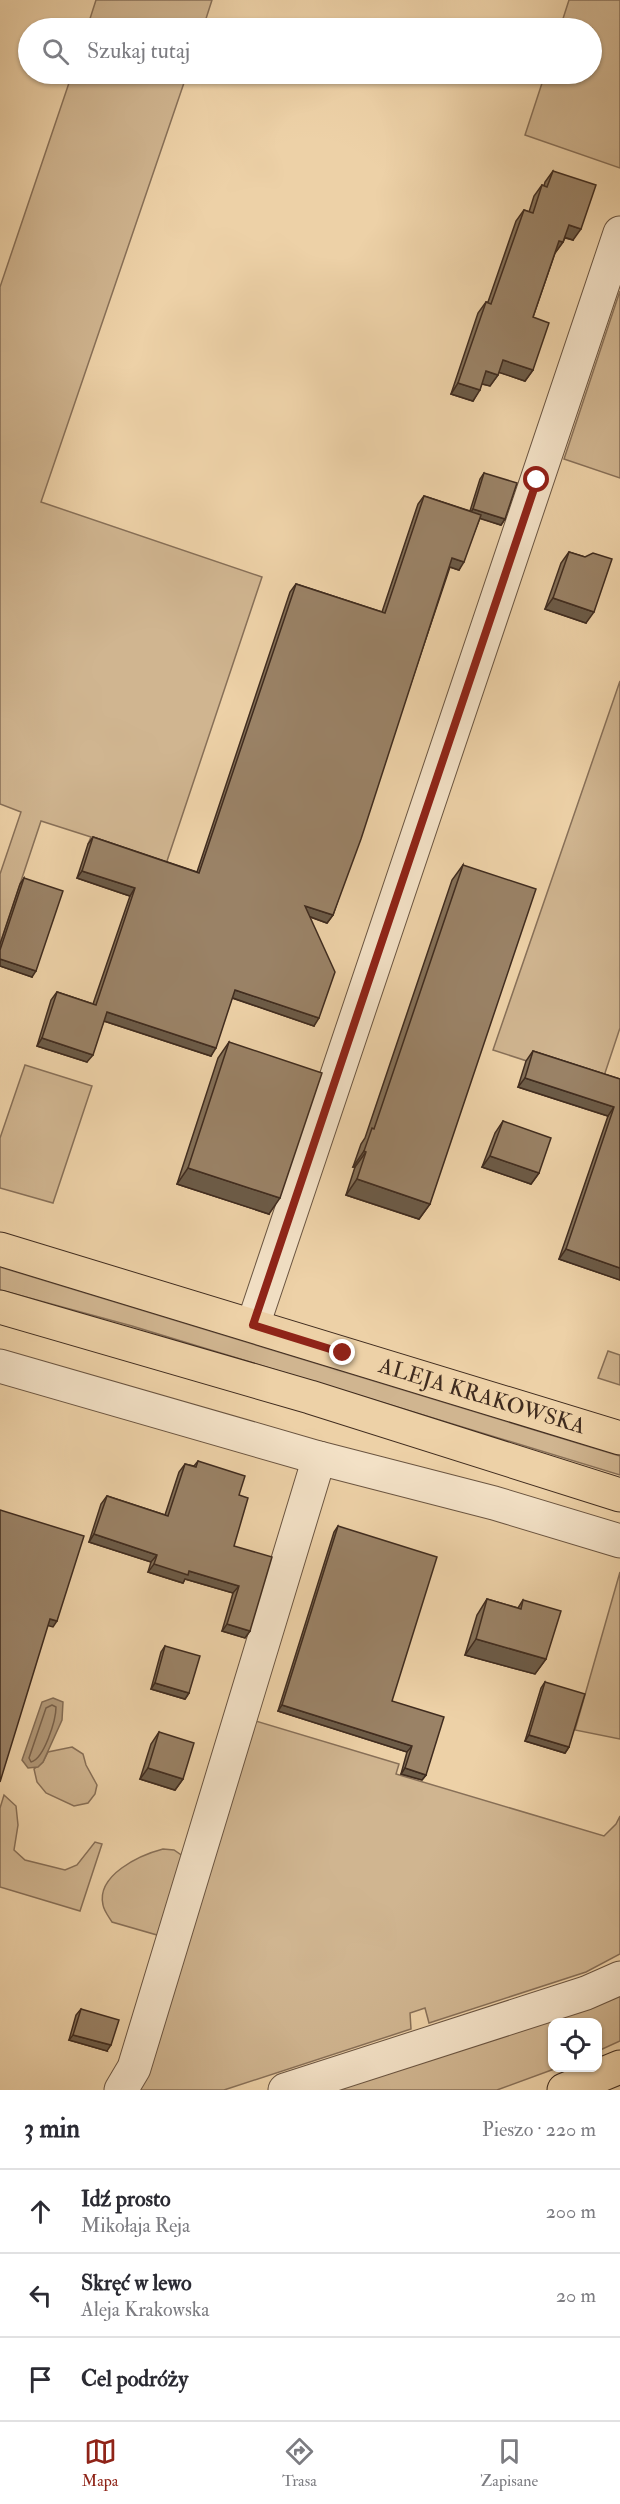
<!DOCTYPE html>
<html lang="pl">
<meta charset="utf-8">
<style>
body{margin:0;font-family:"IM FELL Double Pica",serif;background:#f2f2f3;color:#2b2b33}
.controls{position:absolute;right:18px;bottom:18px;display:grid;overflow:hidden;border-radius:12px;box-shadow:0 2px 4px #0004}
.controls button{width:54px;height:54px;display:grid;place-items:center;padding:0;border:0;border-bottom:2px solid #e1e1e2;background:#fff;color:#2b2b33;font:30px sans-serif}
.stop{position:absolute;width:18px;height:18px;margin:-14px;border:4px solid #8f2418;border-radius:50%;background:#fff}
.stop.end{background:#8f2418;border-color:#fff;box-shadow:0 2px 6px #0008}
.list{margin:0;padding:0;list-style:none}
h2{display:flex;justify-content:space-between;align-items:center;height:78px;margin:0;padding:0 24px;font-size:26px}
h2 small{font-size:20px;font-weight:400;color:#7c7c81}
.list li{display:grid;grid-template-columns:39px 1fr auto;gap:18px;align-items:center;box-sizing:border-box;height:84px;padding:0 24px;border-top:2px solid #e1e1e2}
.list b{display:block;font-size:22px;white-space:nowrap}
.list p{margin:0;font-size:20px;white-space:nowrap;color:#7c7c81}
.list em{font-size:20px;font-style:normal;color:#7c7c81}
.icon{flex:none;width:33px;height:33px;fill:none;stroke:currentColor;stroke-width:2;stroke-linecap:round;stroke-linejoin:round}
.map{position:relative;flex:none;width:620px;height:2090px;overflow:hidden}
.search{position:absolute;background:#fff;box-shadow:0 2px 4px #0004;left:18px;right:18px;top:18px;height:66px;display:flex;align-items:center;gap:15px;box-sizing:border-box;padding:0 21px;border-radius:33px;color:#7c7c81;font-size:22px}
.sheet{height:330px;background:#fff}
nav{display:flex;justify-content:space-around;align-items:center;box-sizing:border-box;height:84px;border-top:2px solid #e1e1e2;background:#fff;font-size:16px;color:#7c7c81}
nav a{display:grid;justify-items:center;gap:3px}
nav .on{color:#8f2418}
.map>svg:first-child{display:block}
.green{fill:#d0b590;stroke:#887058;stroke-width:1.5}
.water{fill:#b29979;stroke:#846d55;stroke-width:1.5}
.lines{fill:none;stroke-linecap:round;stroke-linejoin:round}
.shore{stroke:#79624c;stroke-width:1.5}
.minor-casing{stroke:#6b5541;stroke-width:35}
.major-casing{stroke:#402c1f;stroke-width:35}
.minor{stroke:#f3e1c6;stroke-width:33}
.major{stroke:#edd1a7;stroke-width:33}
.wall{fill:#847058;stroke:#402c1f;stroke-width:1.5}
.shaded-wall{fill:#6c5b47;stroke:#402c1f;stroke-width:1.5}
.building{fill:#9a8266;stroke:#402c1f;stroke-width:1.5}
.route{stroke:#8f2418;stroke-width:8}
.labels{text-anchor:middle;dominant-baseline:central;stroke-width:5;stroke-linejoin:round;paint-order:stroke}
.street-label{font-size:22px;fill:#402c1f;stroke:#f3e1c6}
</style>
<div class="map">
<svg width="620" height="2090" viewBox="0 0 620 2090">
<rect width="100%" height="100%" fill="#edd1a7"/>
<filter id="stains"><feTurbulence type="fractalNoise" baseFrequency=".00333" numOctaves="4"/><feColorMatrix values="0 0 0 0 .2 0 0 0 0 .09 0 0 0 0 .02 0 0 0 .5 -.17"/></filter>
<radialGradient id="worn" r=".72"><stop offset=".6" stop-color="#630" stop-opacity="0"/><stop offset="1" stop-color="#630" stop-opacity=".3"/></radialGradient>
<!-- green -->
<g class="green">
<path d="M 96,0 L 212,0 L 203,28 L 87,28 Z"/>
<path d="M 569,0 L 620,0 L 620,168 L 525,135 L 545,74 L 592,74 L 592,28 L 560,28 Z"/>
<path d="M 72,74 L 187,74 L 41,502 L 262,577 L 164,870 L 88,844 L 91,837 L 41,821 L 0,944 L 0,874 L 21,812 L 0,804 L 0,287 Z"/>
<path d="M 620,291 L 620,478 L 564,459 Z"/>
<path d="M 620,681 L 620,1028 L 601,1085 L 493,1050 Z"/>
<path d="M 25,1065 L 92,1086 L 53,1203 L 0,1188 L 0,1138 Z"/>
<path d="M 0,1267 L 620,1456 L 620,1475 L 132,1326 L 0,1290 Z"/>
<path d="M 608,1351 L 620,1355 L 620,1385 L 598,1378 Z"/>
<path d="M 620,1572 L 620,1739 L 575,1730 Z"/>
<path d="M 249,1719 L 399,1764 L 396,1774 L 604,1836 L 616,1824 L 620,1816 L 620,1954 L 586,1972 L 429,2023 L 425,2008 L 410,2013 L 411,2029 L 224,2090 L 133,2090 Z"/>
<path d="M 72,1747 L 83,1754 L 86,1765 L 97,1785 L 95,1794 L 88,1803 L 74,1806 L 46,1793 L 37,1782 L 34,1769 L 43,1762 L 48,1752 Z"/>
<path d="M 4,1795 L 16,1806 L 18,1825 L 14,1850 L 25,1860 L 65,1870 L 77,1865 L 95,1842 L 102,1844 L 80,1911 L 0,1887 L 0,1808 Z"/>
<path d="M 163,1849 L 174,1850 L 187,1859 L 164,1937 L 112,1922 C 109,1917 104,1911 103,1905 C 96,1875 140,1855 163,1849 Z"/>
<path d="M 620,1995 L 620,2041 L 598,2051 L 598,2022 L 552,2022 L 552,2068 L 557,2068 L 497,2090 L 329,2090 Z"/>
</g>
<!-- water -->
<path class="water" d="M 53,1698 L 63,1702 L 62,1720 L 43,1762 L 38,1767 L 28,1768 L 22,1760 L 42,1702 Z"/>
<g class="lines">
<!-- shore -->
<path class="shore" d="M 52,1705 L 56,1707 C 56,1720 44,1759 31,1762 L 29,1758 L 46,1708 Z"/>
<!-- minor casing -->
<g class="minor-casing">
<g id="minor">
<path d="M 253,1325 L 620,233"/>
<path d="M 0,1366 L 319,1458 L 494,1503 L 620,1541"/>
<path d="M 121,2090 L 134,2068 L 319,1458"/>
<path d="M 285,2090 L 586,1993 L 620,1978"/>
</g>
</g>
<!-- major casing -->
<g class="major-casing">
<g id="major">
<path id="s1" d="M 0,1249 L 620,1438"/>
<path d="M 0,1307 L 310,1397 L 620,1495"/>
<path d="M 564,2090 L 620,2067"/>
</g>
</g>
<!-- minor -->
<use href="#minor" class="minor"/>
<!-- major -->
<use href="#major" class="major"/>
</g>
<!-- wall -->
<g class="wall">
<path d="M 553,171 L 573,240 L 565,238 L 563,242 L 555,253 L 533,317 L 533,370 L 525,381 L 499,372 L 498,375 L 490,386 L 482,384 L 473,401 L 451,394 L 478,313 L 486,302 L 488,302 L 516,221 L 524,210 L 529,212 L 534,196 L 542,185 L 544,186 L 545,182 Z"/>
<path d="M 484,473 L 505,519 L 501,525 L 480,518 L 459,570 L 450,567 L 333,915 L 327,923 L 310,917 L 314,1026 L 232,998 L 211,1056 L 104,1021 L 87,1062 L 37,1046 L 51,1000 L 57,992 L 93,1004 L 130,896 L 77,878 L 88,844 L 93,837 L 197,872 L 290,592 L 296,584 L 382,612 L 418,504 L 424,496 L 470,511 L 480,479 Z"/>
<path d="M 569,552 L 585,557 L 586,623 L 545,609 L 561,563 Z"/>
<path d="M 463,865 L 430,1204 L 419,1219 L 346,1195 L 355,1167 L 353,1167 L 361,1144 L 365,1138 L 452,880 Z"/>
<path d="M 24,878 L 32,977 L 0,966 L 0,944 L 20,884 Z"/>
<path d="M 229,1042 L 269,1214 L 177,1184 L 218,1058 Z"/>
<path d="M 533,1051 L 620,1079 L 620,1280 L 559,1259 L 608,1116 L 518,1087 L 526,1061 Z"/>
<path d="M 503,1121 L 539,1173 L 531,1184 L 482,1167 L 495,1133 Z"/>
<path d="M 198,1461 L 239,1495 L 234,1546 L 250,1631 L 245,1638 L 222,1631 L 233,1593 L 185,1579 L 183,1583 L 148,1572 L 151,1562 L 89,1542 L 101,1504 L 107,1496 L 165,1515 L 179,1472 L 185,1464 L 194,1466 Z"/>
<path d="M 338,1526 L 392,1701 L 426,1775 L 422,1780 L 401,1774 L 407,1752 L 278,1711 L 334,1532 Z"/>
<path d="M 487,1599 L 518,1608 L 523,1600 L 546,1659 L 535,1674 L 465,1655 L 477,1615 Z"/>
<path d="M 165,1646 L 189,1693 L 185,1699 L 151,1689 L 161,1652 Z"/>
<path d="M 545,1682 L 569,1747 L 565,1753 L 525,1741 L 541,1688 Z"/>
<path d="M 159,1732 L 183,1779 L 175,1790 L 140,1779 L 151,1744 Z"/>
<path d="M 81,2009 L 107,2051 L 69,2040 L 76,2015 Z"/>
</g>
<!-- shaded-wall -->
<g class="shaded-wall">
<path d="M 569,225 L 581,229 L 573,240 L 561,236 Z"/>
<path d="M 559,241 L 563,242 L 555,253 L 551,252 Z"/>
<path d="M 503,360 L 533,370 L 525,381 L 495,371 Z"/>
<path d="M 486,371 L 498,375 L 490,386 L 479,383 Z"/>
<path d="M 458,383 L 480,390 L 473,401 L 451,394 Z"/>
<path d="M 473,509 L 505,519 L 501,525 L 469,515 Z"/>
<path d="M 452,558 L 464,562 L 459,570 L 447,566 Z"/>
<path d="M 553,598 L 594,612 L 586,623 L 545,609 Z"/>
<path d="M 82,871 L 135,888 L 130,896 L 77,878 Z"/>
<path d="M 305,906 L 333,915 L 327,923 L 300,913 Z"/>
<path d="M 0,959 L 36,971 L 32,977 L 0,966 Z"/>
<path d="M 235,990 L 319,1018 L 314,1026 L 230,997 Z"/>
<path d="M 107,1012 L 216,1048 L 211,1056 L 101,1020 Z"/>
<path d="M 42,1038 L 93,1055 L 87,1062 L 37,1046 Z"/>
<path d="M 525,1078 L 614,1107 L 608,1116 L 518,1087 Z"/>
<path d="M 364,1151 L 366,1152 L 355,1167 L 353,1167 Z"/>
<path d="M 490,1156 L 539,1173 L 531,1184 L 482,1167 Z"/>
<path d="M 188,1168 L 280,1198 L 269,1214 L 177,1184 Z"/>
<path d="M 357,1179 L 430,1204 L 419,1219 L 346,1195 Z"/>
<path d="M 566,1249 L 620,1268 L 620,1280 L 559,1259 Z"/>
<path d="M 94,1534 L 157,1555 L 151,1562 L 89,1542 Z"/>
<path d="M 154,1564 L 189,1571 L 239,1586 L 233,1593 L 185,1579 L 183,1583 L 148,1572 Z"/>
<path d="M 50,1619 L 57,1621 L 53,1627 L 46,1625 Z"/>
<path d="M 227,1624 L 250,1631 L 245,1638 L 222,1631 Z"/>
<path d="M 476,1639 L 546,1659 L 535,1674 L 465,1655 Z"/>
<path d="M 155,1683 L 189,1693 L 185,1699 L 151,1689 Z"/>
<path d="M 282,1705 L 412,1746 L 407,1752 L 278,1711 Z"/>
<path d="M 529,1735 L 569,1747 L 565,1753 L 525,1741 Z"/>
<path d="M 148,1768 L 183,1779 L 175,1790 L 140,1779 Z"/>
<path d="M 405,1768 L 426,1775 L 422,1780 L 401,1774 Z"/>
<path d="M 73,2035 L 111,2045 L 107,2051 L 69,2040 Z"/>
</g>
<!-- building -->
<g class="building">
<path d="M 553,171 L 596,185 L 581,229 L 569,225 L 563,242 L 559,241 L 533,317 L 549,323 L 533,370 L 503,360 L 498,375 L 486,371 L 480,390 L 458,383 L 486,302 L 491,304 L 524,210 L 533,213 L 542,185 L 547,187 Z"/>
<path d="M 484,473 L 517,483 L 505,519 L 473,509 Z"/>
<path d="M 424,496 L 481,515 L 464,562 L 452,558 L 361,839 L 333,915 L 305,906 L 335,972 L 319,1018 L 235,990 L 216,1048 L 107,1012 L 93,1055 L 42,1038 L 57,992 L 96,1005 L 135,888 L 82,871 L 93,837 L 199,873 L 296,584 L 385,613 Z"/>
<path d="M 569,552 L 585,557 L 593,553 L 612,559 L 594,612 L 553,598 Z"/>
<path d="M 463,865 L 536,889 L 430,1204 L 357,1179 L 366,1152 L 364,1151 L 372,1128 L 374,1129 Z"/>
<path d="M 24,878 L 63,891 L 36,971 L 0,959 L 0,950 Z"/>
<path d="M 229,1042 L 322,1073 L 280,1198 L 188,1168 Z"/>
<path d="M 533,1051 L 620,1079 L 620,1268 L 566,1249 L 614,1107 L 525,1078 Z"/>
<path d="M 503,1121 L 551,1138 L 539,1173 L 490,1156 Z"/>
<path d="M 198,1461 L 245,1476 L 239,1495 L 248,1498 L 234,1546 L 272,1557 L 250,1631 L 227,1624 L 239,1586 L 189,1571 L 188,1575 L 154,1564 L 157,1555 L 94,1534 L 107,1496 L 168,1516 L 185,1464 L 196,1467 Z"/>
<path d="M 0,1510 L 84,1536 L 57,1621 L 50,1619 L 0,1782 Z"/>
<path d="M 338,1526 L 437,1557 L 392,1701 L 444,1717 L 426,1775 L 405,1768 L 412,1746 L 282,1705 Z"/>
<path d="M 487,1599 L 521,1609 L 523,1600 L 561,1611 L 546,1659 L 476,1639 Z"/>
<path d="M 165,1646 L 200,1656 L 189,1693 L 155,1683 Z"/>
<path d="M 545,1682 L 585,1694 L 569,1747 L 529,1735 Z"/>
<path d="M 159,1732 L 194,1743 L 183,1779 L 148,1768 Z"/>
<path d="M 81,2009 L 119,2020 L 111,2045 L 73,2035 Z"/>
</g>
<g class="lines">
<!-- route -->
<path class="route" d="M 343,1353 L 253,1325 L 537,480"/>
</g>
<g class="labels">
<!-- street labels -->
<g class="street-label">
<text stroke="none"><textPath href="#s1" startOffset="504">ALEJA KRAKOWSKA</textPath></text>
</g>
</g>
<rect width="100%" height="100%" filter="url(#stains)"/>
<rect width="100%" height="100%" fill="url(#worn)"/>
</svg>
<div class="controls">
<button><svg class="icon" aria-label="locate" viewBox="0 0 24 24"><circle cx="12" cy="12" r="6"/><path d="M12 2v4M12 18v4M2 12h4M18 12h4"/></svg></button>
</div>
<div class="stop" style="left:537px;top:480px"></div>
<div class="stop end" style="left:343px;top:1353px"></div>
<div class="search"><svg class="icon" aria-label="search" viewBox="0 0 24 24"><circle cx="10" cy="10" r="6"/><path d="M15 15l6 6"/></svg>Szukaj tutaj</div>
</div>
<section class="sheet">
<h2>3 min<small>Pieszo · 220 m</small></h2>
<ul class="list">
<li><svg class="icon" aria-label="ahead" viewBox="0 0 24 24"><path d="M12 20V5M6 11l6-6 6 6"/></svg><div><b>Idź prosto</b><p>Mikołaja Reja</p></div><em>200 m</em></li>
<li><svg class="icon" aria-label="left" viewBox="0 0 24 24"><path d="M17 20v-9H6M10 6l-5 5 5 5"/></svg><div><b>Skręć w lewo</b><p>Aleja Krakowska</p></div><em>20 m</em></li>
<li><svg class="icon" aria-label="arrive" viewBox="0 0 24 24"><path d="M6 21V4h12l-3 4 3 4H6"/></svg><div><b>Cel podróży</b></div></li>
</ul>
</section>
<nav>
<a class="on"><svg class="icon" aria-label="map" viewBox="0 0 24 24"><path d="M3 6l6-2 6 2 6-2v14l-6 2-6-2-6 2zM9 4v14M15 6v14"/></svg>Mapa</a>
<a><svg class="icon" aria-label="directions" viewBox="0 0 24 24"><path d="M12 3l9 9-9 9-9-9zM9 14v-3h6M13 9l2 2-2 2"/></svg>Trasa</a>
<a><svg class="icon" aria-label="saved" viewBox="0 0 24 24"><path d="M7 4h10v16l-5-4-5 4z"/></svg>Zapisane</a>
</nav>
